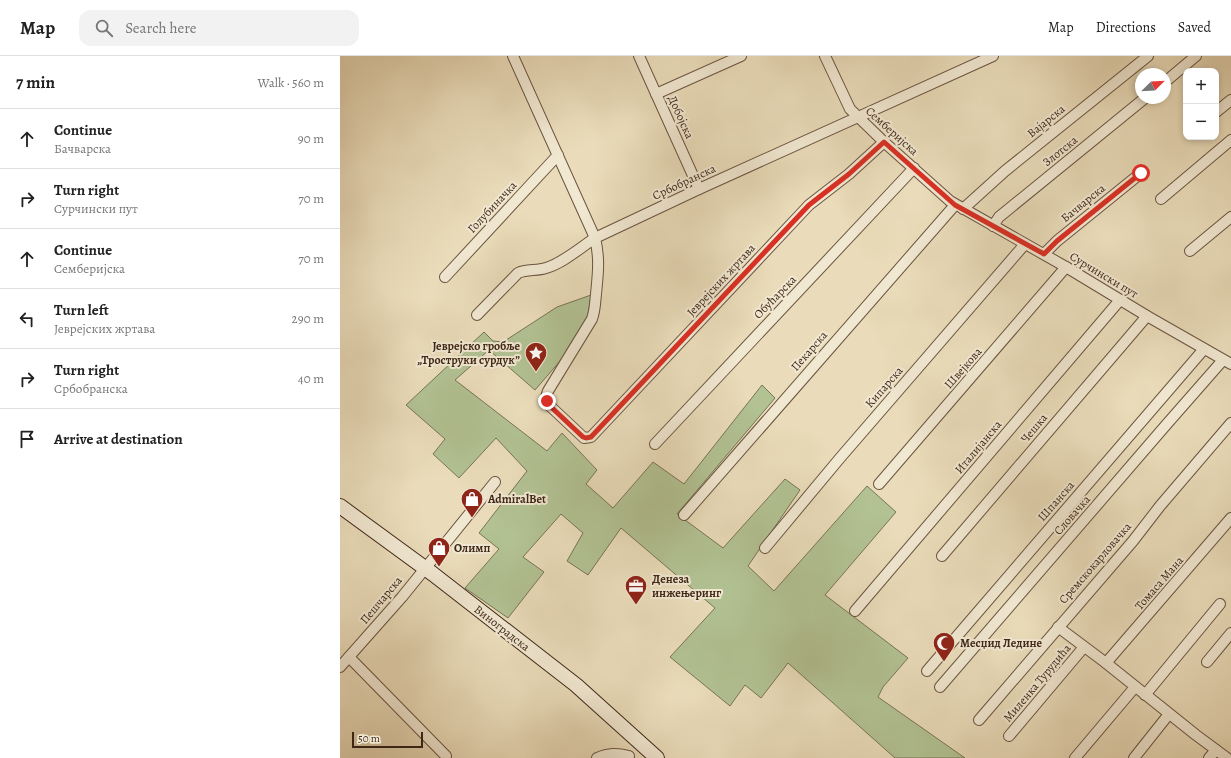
<!DOCTYPE html>
<meta charset="utf-8">
<style>
body{margin:0;font-family:Alegreya,serif;background:#f2f2f2;color:#222}
.controls{position:absolute;right:12px;top:12px;display:grid;overflow:hidden;border-radius:8px;box-shadow:0 2px 6px #0003}
.controls button{width:36px;height:36px;display:grid;place-items:center;padding:0;border:0;border-bottom:1px solid #e0e0e0;background:#fff;color:#222;font:20px sans-serif}
.compass{position:absolute;left:795px;top:12px;width:36px;height:36px;border-radius:50%;background:#fff;box-shadow:0 2px 6px #0003;rotate:66deg}
.scale{position:absolute;left:12px;bottom:10px;width:71px;box-sizing:border-box;padding-left:4px;border:2px solid #3f2718;border-top:0;font-size:11px;line-height:14px;white-space:nowrap;color:#3f2718;-webkit-text-stroke:3px #f1e8d2;paint-order:stroke}
.stop{position:absolute;width:12px;height:12px;margin:-9px;border:3px solid #d93025;border-radius:50%;background:#fff}
.stop.end{background:#d93025;border-color:#fff;box-shadow:0 1px 4px #0008}
.list{margin:0;padding:0;list-style:none}
h2{display:flex;justify-content:space-between;align-items:center;height:52px;margin:0;padding:0 16px;font-size:17px}
h2 small{font-size:13px;font-weight:400;color:#767676}
.list li{display:grid;grid-template-columns:26px 1fr auto;gap:12px;align-items:center;box-sizing:border-box;height:60px;padding:0 16px;border-top:1px solid #e0e0e0}
.list b{display:block;font-size:15px;white-space:nowrap}
.list p{margin:0;font-size:13px;white-space:nowrap;color:#767676}
.list em{font-size:13px;font-style:normal;color:#767676}
.icon{flex:none;width:22px;height:22px;fill:none;stroke:currentColor;stroke-width:2;stroke-linecap:round;stroke-linejoin:round}
.map{position:relative;flex:none;width:891px;height:702px;overflow:hidden}
header{display:flex;align-items:center;gap:24px;box-sizing:border-box;height:56px;padding:0 20px;background:#fff;border-bottom:1px solid #e0e0e0}
header strong{font-size:19px}
nav{display:flex;gap:22px;margin-inline-start:auto;font-size:14px}
.search{width:280px;height:36px;background:#f2f2f2;display:flex;align-items:center;gap:10px;box-sizing:border-box;padding:0 14px;border-radius:12px;color:#767676;font-size:15px}
main{display:flex}
aside{flex:1;background:#fff}
.map>svg:first-child{display:block}
.green{fill:#b2c293;stroke:#787456}
.lines{fill:none;stroke-linecap:round;stroke-linejoin:round}
.street-casing{stroke:#6a5440;stroke-width:12}
.secondary-casing{stroke:#3f2718;stroke-width:16}
.street{stroke:#f1e8d2;stroke-width:10}
.secondary{stroke:#f1e8d2;stroke-width:14}
.route{stroke:#d93025;stroke-width:5}
.labels{text-anchor:middle;dominant-baseline:central;stroke-width:4;stroke-linejoin:round;paint-order:stroke}
.street-label{font-size:12px;fill:#3f2718;stroke:#f1e8d2}
.poi-label{font-size:12px;font-weight:bold;fill:#3f2718;stroke:#f1e8d2;text-anchor:start}
</style>
<header>
<strong>Map</strong>
<div class="search"><svg class="icon" aria-label="search" viewBox="0 0 24 24"><circle cx="10" cy="10" r="6"/><path d="M15 15l6 6"/></svg>Search here</div>
<nav><a>Map</a><a>Directions</a><a>Saved</a></nav>
</header>
<main>
<aside>
<h2>7 min<small>Walk · 560 m</small></h2>
<ul class="list">
<li><svg class="icon" aria-label="ahead" viewBox="0 0 24 24"><path d="M12 20V5M6 11l6-6 6 6"/></svg><div><b>Continue</b><p>Бачварска</p></div><em>90 m</em></li>
<li><svg class="icon" aria-label="right" viewBox="0 0 24 24"><path d="M7 20v-9h11M14 6l5 5-5 5"/></svg><div><b>Turn right</b><p>Сурчински пут</p></div><em>70 m</em></li>
<li><svg class="icon" aria-label="ahead" viewBox="0 0 24 24"><path d="M12 20V5M6 11l6-6 6 6"/></svg><div><b>Continue</b><p>Семберијска</p></div><em>70 m</em></li>
<li><svg class="icon" aria-label="left" viewBox="0 0 24 24"><path d="M17 20v-9H6M10 6l-5 5 5 5"/></svg><div><b>Turn left</b><p>Јеврејских жртава</p></div><em>290 m</em></li>
<li><svg class="icon" aria-label="right" viewBox="0 0 24 24"><path d="M7 20v-9h11M14 6l5 5-5 5"/></svg><div><b>Turn right</b><p>Србобранска</p></div><em>40 m</em></li>
<li><svg class="icon" aria-label="arrive" viewBox="0 0 24 24"><path d="M6 21V4h12l-3 4 3 4H6"/></svg><div><b>Arrive at destination</b></div></li>
</ul>
</aside>
<div class="map">
<svg width="891" height="702" viewBox="0 0 891 702">
<rect width="100%" height="100%" fill="#eadcba"/>
<filter id="stains"><feTurbulence type="fractalNoise" baseFrequency=".005" numOctaves="4"/><feColorMatrix values="0 0 0 0 .2 0 0 0 0 .09 0 0 0 0 .02 0 0 0 .5 -.17"/></filter>
<radialGradient id="worn" r=".72"><stop offset=".6" stop-color="#630" stop-opacity="0"/><stop offset="1" stop-color="#630" stop-opacity=".3"/></radialGradient>
<!-- green -->
<path class="green" d="M 251,239 L 248,261 L 227,297 L 195,334 L 149,294 L 115,324 L 207,395 L 222,377 L 257,414 L 246,428 L 273,452 L 313,406 L 344,428 L 422,329 L 435,342 L 337,458 L 383,492 L 445,423 L 460,434 L 408,510 L 434,535 L 527,430 L 556,456 L 485,539 L 568,602 L 543,631 L 538,641 L 625,702 L 555,702 L 448,607 L 421,642 L 405,629 L 390,650 L 330,601 L 375,552 L 281,472 L 248,519 L 227,505 L 243,477 L 221,458 L 183,501 L 204,516 L 168,562 L 125,532 L 159,493 L 139,477 L 187,415 L 156,382 L 119,422 L 93,398 L 105,383 L 66,349 L 144,276 L 153,285 L 163,286 L 217,251 Z"/>
<g class="lines">
<!-- street casing -->
<g class="street-casing">
<g id="street">
<path d="M 173,0 L 255,182 C 260,203 258,217 256,238 C 255,247 255,255 252,263 L 208,335 L 206,341 L 210,350 L 244,382 L 251,381 L 469,149 L 509,118 L 544,86"/>
<path d="M 299,0 L 359,133"/>
<path d="M 485,0 L 510,53 L 544,86 L 610,145 L 726,211 L 807,260 L 891,308"/>
<path d="M 825,26 L 856,0"/>
<path d="M 316,38 L 401,0"/>
<path d="M 876,56 L 891,44"/>
<path d="M 821,143 L 891,84"/>
<path d="M 623,153 L 665,115 L 808,0"/>
<path d="M 653,170 L 659,161 L 805,42"/>
<path d="M 850,195 L 891,161"/>
<path d="M 704,198 L 717,185 L 801,117"/>
<path d="M 105,221 L 218,99"/>
<path d="M 137,259 L 178,217 C 186,213 197,215 206,212 C 223,207 240,192 255,182 L 359,133 L 653,0"/>
<path d="M 315,388 L 574,112"/>
<path d="M 539,428 L 726,211"/>
<path d="M 344,459 L 615,149"/>
<path d="M 425,492 L 500,402 L 685,188"/>
<path d="M 602,500 L 807,260"/>
<path d="M 515,555 L 780,244"/>
<path d="M 718,571 L 766,607 L 856,679 L 887,702"/>
<path d="M 9,601 L 106,700"/>
<path d="M 867,606 L 891,577"/>
<path d="M 766,607 L 891,462"/>
<path d="M 0,611 L 62,541 L 155,426"/>
<path d="M 587,615 L 864,293"/>
<path d="M 600,631 L 826,369 L 883,304"/>
<path d="M 805,639 L 880,548"/>
<path d="M 639,664 L 793,485 L 820,450 L 891,367"/>
<path d="M 669,680 L 744,591"/>
<path d="M 257,702 C 269,697 277,697 289,700"/>
<path d="M 735,702 L 795,631"/>
<path d="M 794,702 L 829,658"/>
<path d="M 869,702 L 876,694"/>
</g>
</g>
<!-- secondary casing -->
<g class="secondary-casing">
<path id="secondary" d="M 0,450 L 93,518 L 236,629 L 317,702"/>
</g>
<!-- street -->
<use href="#street" class="street"/>
<!-- secondary -->
<use href="#secondary" class="secondary"/>
</g>
<g class="lines">
<!-- route -->
<path class="route" d="M 207,345 L 210,350 L 243,381 L 246,382 L 251,381 L 469,149 L 509,118 L 544,86 L 615,149 L 704,198 L 717,185 L 801,117"/>
</g>
<!-- icons -->
<defs>
<g id="sight-pin" transform="scale(1.15)"><path d="M0 17L-7.5 6A9.5 9.5 0 1 1 7.5 6Z" fill="#8f2418" stroke="#f1e8d2"/><path d="M0-6L1.8-2.2L6-1.7L2.9 1.2L3.7 5.4L0 3.3L-3.7 5.4L-2.9 1.2L-6-1.7L-1.8-2.2Z" fill="#fff"/></g>
<g id="shop-pin" transform="scale(1.15)"><path d="M0 17L-7.5 6A9.5 9.5 0 1 1 7.5 6Z" fill="#8f2418" stroke="#f1e8d2"/><path d="M-5-2.5h2.3a2.7 3.5 0 0 1 5.4 0H5L5.5 6h-11ZM-1.5-2.5h3a1.5 2.3 0 0 0-3 0Z" fill="#fff"/></g>
<g id="office-pin" transform="scale(1.15)"><path d="M0 17L-7.5 6A9.5 9.5 0 1 1 7.5 6Z" fill="#8f2418" stroke="#f1e8d2"/><path d="M-6-3h4V-5.5h4V-3h4V5H-6ZM-1-4.5V-3h2v-1.5ZM-6 0V1H6V0Z" fill="#fff"/></g>
<g id="mosque-pin" transform="scale(1.15)"><path d="M0 17L-7.5 6A9.5 9.5 0 1 1 7.5 6Z" fill="#8f2418" stroke="#f1e8d2"/><path d="M3.5-4.9A6 6 0 1 0 3.5 4.9A5 5 0 1 1 3.5-4.9Z" fill="#fff"/></g>
</defs>
<g fill-rule="evenodd">
<use href="#sight-pin" x="196" y="297"/>
<use href="#shop-pin" x="132" y="443"/>
<use href="#shop-pin" x="99" y="492"/>
<use href="#office-pin" x="296" y="530"/>
<use href="#mosque-pin" x="604" y="587"/>
</g>
<g class="labels">
<!-- street labels -->
<g class="street-label">
<text transform="translate(341 61) rotate(66)">Добојска</text>
<text transform="translate(706 65) rotate(-39)">Вајарска</text>
<text transform="translate(552 75) rotate(42)">Семберијска</text>
<text transform="translate(720 95) rotate(-39)">Злотска</text>
<text transform="translate(344 126) rotate(-25)">Србобранска</text>
<text transform="translate(743 147) rotate(-39)">Бачварска</text>
<text transform="translate(152 151) rotate(-47)">Голубиначка</text>
<text transform="translate(764 219) rotate(31)">Сурчински пут</text>
<text transform="translate(381 224) rotate(-47)">Јеврејских жртава</text>
<text transform="translate(435 241) rotate(-46)">Обућарска</text>
<text transform="translate(469 295) rotate(-49)">Пекарска</text>
<text transform="translate(623 312) rotate(-49)">Швејкова</text>
<text transform="translate(544 331) rotate(-49)">Кипарска</text>
<text transform="translate(694 372) rotate(-50)">Чешка</text>
<text transform="translate(638 391) rotate(-50)">Италијанска</text>
<text transform="translate(716 445) rotate(-49)">Шпанска</text>
<text transform="translate(732 459) rotate(-49)">Словачка</text>
<text transform="translate(755 507) rotate(-49)">Сремскокарловачка</text>
<text transform="translate(819 527) rotate(-49)">Томаса Мана</text>
<text transform="translate(41 544) rotate(-50)">Пешчарска</text>
<text transform="translate(162 572) rotate(38)">Виноградска</text>
<text transform="translate(697 627) rotate(-50)">Миленка Турудића</text>
</g>
<!-- poi labels -->
<g class="poi-label">
<text x="180" y="290" text-anchor="end">Јеврејско гробље<tspan x="180" dy="14">„Троструки сурдук”</tspan></text>
<text x="148" y="443">AdmiralBet</text>
<text x="114" y="492">Олимп</text>
<text x="312" y="523">Денеза<tspan x="312" dy="14">инжењеринг</tspan></text>
<text x="620" y="587">Месџид Ледине</text>
</g>
</g>
<rect width="100%" height="100%" filter="url(#stains)"/>
<rect width="100%" height="100%" fill="url(#worn)"/>
</svg>
<div class="controls">
<button>+</button>
<button>−</button>
</div>
<svg class="compass" viewBox="-18 -18 36 36"><path d="M0-13l5 13h-10z" fill="#e53935"/><path d="M0 13l5-13h-10z" fill="#767676"/></svg>
<div class="scale">50 m</div>
<div class="stop" style="left:801px;top:117px"></div>
<div class="stop end" style="left:207px;top:345px"></div>
</div>
</main>
